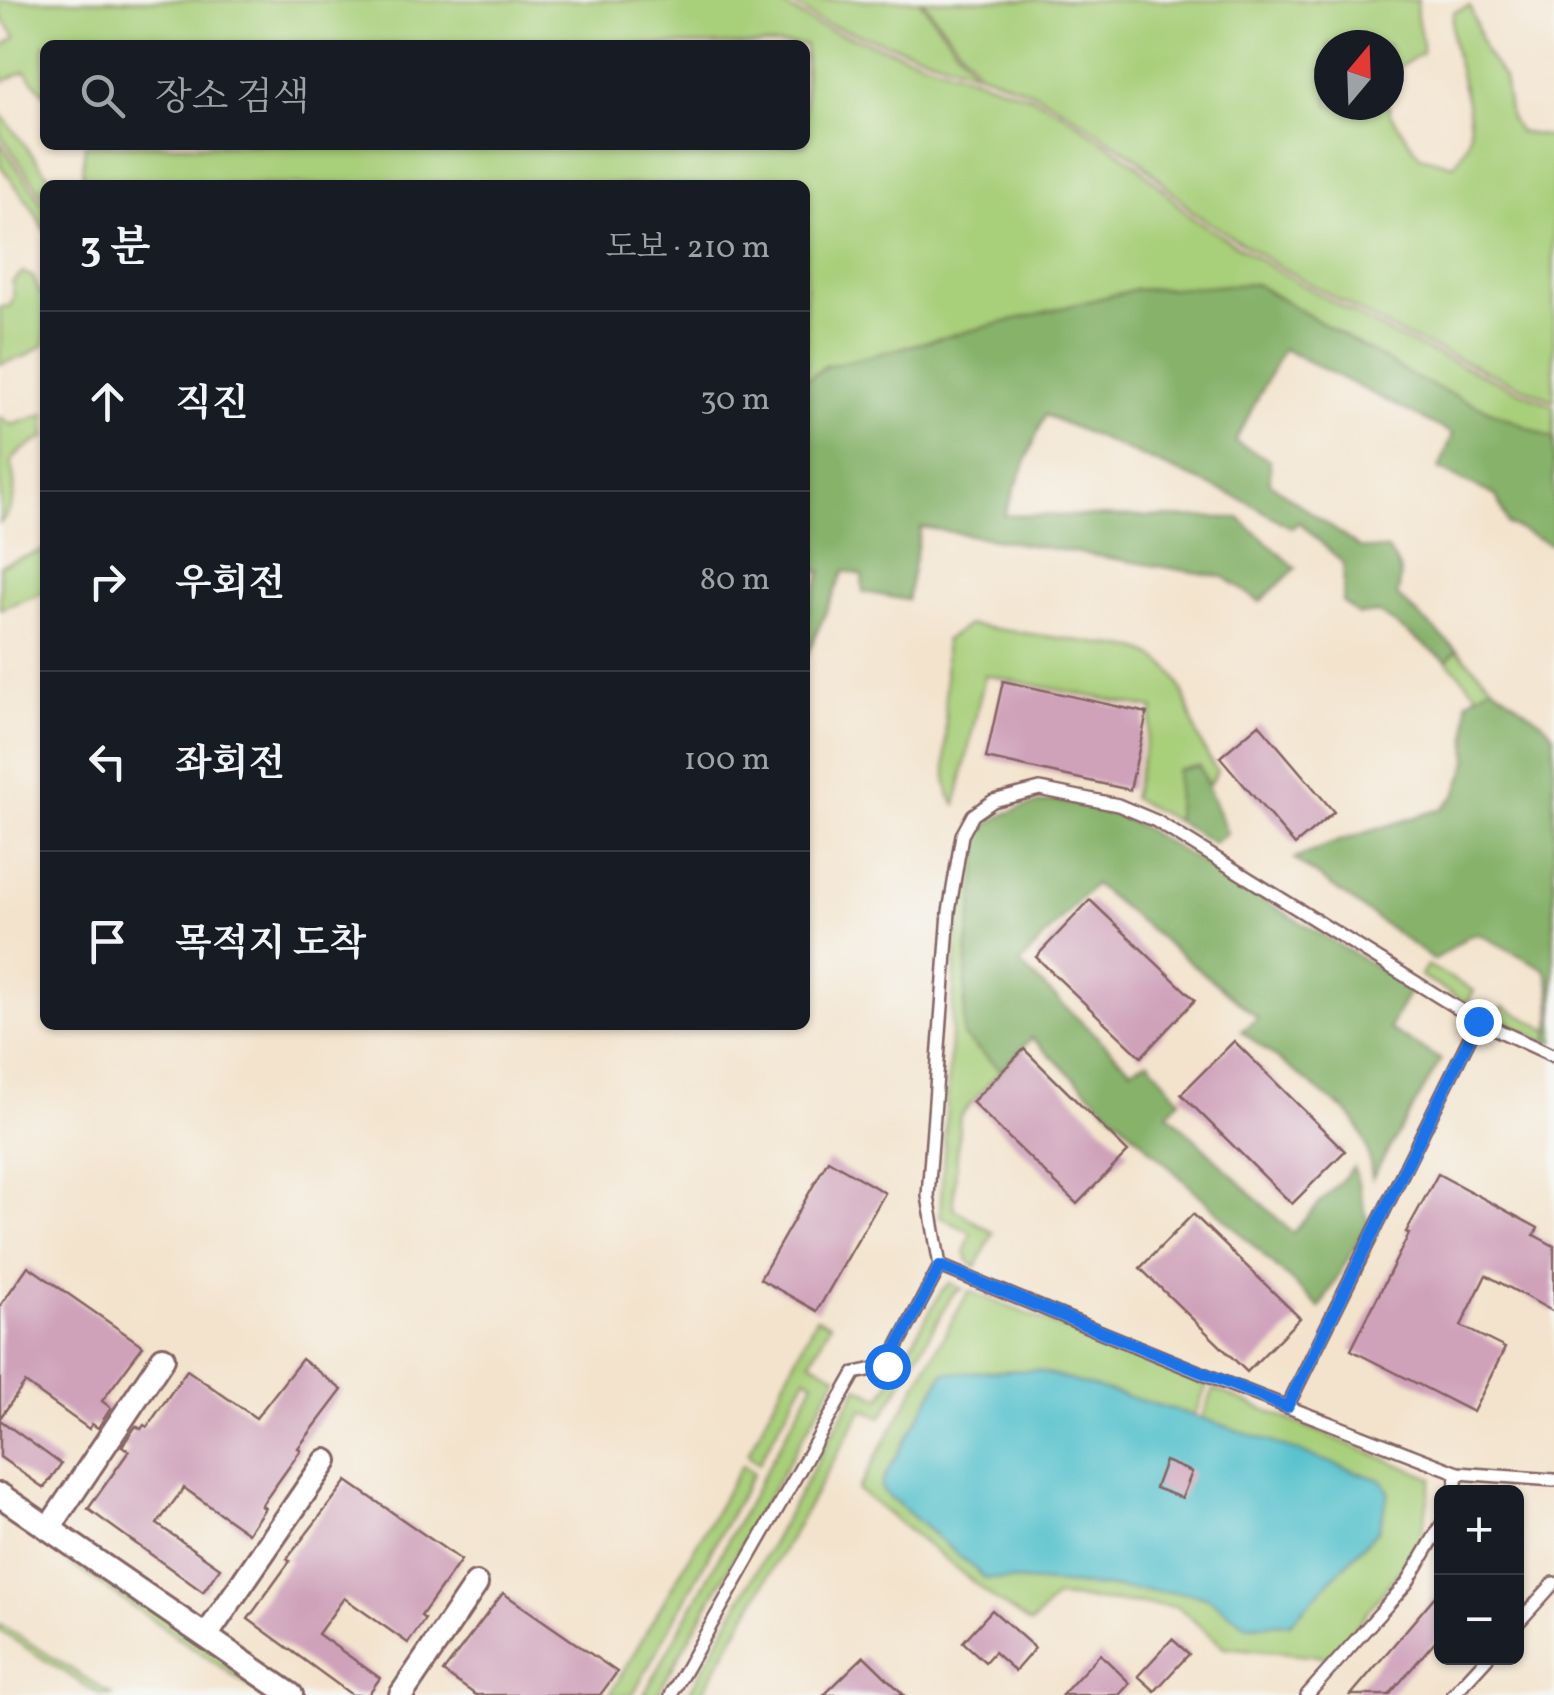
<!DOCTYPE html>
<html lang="ko">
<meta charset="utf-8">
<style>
body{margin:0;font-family:Vollkorn,"Noto Serif KR",serif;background:#20242c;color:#f1f3f6}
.controls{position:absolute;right:30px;bottom:30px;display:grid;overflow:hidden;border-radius:15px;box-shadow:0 2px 8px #0004}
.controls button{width:90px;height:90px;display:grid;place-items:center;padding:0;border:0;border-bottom:2px solid #363941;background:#171b24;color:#f1f3f6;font:50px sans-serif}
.compass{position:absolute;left:1314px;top:30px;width:90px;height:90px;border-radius:50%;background:#171b24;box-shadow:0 2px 8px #0004;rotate:19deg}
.stop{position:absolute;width:30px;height:30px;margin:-22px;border:8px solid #1a73e8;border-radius:50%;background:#fff}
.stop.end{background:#1a73e8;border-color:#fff;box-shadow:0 2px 10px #0008}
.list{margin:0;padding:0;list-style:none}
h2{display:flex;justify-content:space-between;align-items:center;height:130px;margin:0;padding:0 40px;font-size:42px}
h2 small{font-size:32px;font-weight:400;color:#9ea1a6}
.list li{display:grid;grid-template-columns:65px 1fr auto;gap:30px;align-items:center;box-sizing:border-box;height:180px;padding:0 40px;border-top:2px solid #363941}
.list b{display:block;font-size:38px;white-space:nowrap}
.list em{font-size:32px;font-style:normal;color:#9ea1a6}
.icon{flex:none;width:55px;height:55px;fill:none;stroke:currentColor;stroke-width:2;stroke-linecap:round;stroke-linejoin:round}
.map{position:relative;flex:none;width:1554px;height:1695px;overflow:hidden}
.search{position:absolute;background:#171b24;box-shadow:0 2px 8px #0004;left:40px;top:40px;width:770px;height:110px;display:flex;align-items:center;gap:25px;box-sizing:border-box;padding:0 35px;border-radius:15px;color:#9ea1a6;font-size:38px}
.panel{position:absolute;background:#171b24;box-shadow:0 2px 8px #0004;left:40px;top:180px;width:770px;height:850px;border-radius:15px}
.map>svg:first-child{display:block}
.green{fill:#a8cf7a;stroke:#797752;stroke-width:2.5}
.forest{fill:#86b26a;stroke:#68684a;stroke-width:2.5}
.water{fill:#54c1cc;stroke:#4f707c;stroke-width:2.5}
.building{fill:#cfa2ba}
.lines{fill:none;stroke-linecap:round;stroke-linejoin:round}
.lane-casing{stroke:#856463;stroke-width:16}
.street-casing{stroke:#856463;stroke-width:28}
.lane{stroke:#fff;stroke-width:11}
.street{stroke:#fff;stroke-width:22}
.route{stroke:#1a73e8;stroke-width:12}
</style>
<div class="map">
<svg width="1554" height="1695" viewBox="0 0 1554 1695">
<rect width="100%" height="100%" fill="#f6f6f2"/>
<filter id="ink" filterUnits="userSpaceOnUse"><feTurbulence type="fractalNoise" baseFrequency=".01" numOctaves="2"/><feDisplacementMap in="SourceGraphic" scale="20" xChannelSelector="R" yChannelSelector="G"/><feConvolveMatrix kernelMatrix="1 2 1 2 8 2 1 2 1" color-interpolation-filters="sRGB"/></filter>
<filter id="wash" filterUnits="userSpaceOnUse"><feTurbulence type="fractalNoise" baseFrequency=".0048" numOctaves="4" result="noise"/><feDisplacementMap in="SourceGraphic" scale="40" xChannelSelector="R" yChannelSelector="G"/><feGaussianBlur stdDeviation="2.25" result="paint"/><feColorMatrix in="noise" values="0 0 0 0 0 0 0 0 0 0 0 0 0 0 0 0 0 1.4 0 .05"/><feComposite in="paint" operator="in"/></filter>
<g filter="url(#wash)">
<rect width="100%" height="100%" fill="#f3e3cc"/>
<!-- green -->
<g class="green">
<path d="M 0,0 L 775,0 L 818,26 L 1030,96 L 1062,112 L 1135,163 L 1191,217 L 1276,270 L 1394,336 L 1554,406 L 1554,439 L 1419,380 L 1255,284 L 825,366 L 805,381 L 805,185 L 90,185 L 82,173 L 85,145 L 805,145 L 805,45 L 45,45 L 45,95 L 25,71 L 4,81 L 0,75 L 0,48 L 16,37 L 0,16 Z"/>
<path d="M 787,0 L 919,0 L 974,71 L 820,22 Z"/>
<path d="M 922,0 L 1418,0 C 1413,20 1424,33 1422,53 L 1389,73 L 1389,45 L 1329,45 L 1329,105 L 1388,105 L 1390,114 L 1420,156 L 1454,165 C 1459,157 1468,146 1469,137 C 1474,97 1444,46 1454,12 L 1470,6 L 1485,52 L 1504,78 L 1510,117 L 1518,132 L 1550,137 L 1554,143 L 1554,401 L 1396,332 L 1278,266 L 1194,213 L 1138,159 L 1064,109 L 1032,92 L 979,72 Z"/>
<path d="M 0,113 L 56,185 L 45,185 L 45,199 L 0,134 Z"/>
<path d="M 0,142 L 45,207 L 45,232 L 31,206 L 0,165 Z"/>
<path d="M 23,272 L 33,277 L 40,294 L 45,292 L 45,344 L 26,356 L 0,364 L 0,307 L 10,306 L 14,296 L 12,282 Z"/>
<path d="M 45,414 L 45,437 L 21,451 L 11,462 C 16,486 18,505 0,523 L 0,417 L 12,425 Z"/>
<path d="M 45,550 L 45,592 L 0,609 L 0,565 Z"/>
<path d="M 968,625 L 1137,649 C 1180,663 1182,692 1195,729 C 1200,744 1209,759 1217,772 L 1208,786 L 1199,766 L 1178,770 L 1176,821 L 1132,798 L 1154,709 L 985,675 L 956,804 L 950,797 L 946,778 L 945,640 Z"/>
<path d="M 1457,650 L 1492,685 L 1478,694 L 1447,661 Z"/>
<path d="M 966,849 L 980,852 L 968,945 L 963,1036 L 1001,1070 L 960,1116 L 953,1208 L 993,1233 L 976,1267 L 968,1261 L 965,1251 L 971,1233 L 940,1216 L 957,937 Z"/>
<path d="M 1427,965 L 1474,991 L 1467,1003 L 1421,976 Z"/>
<path d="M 1503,1006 L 1552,1032 L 1546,1042 L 1498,1017 Z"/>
<path d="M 950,1283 L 962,1289 L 953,1294 L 882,1417 L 863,1409 L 701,1695 L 688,1695 L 858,1387 L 881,1398 L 941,1292 Z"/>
<path d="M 969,1291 L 1207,1385 L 1194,1417 L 1202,1418 L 1214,1389 L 1432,1478 L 1422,1534 L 1410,1557 L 1332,1657 L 1224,1647 L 1178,1607 L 1056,1597 L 1031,1624 L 997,1601 L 858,1490 Z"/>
<path d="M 816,1318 L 830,1324 L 811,1361 L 837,1376 L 657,1695 L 644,1695 L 814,1382 L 806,1377 L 758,1464 L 748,1454 Z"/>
<path d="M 742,1465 L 753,1473 L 633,1695 L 610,1695 Z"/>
<path d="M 0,1502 L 280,1695 L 262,1695 L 0,1515 Z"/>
<path d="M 0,1624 L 112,1695 L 100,1695 L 0,1631 Z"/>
</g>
<!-- forest -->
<g class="forest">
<path d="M 1255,284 L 1419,380 L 1554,439 L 1554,546 L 1508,524 L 1496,496 L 1439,469 L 1453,434 L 1283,349 L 1235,442 L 1270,460 L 1270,483 L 1360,548 L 1387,550 C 1401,566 1403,575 1397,596 L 1457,650 L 1447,661 L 1379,613 L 1358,615 L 1343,603 L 1344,564 L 1299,522 L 1292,528 L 1246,501 L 1045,415 L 1004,515 L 1239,518 L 1296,568 L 1260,602 L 1224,577 L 921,527 L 907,600 L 863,592 L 862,575 L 844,571 L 805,659 L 805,618 L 822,571 L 805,573 L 805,381 L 825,367 L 1133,290 Z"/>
<path d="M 1492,685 L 1546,725 L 1554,735 L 1554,1042 L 1546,1042 C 1554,1023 1554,988 1545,969 L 1479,934 L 1470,935 L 1434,960 L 1294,859 L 1339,841 L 1441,809 L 1456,795 L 1468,762 L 1467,701 Z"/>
<path d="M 1199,766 L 1227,833 L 1213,843 L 1176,821 L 1177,770 Z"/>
<path d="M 1054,801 C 1086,803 1110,812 1138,825 L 1411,988 L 1389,1029 L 1441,1060 L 1372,1178 C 1369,1151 1365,1132 1347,1112 L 1241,1031 L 1258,1018 L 1094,884 L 1020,964 L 1131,1069 L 1148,1060 L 1180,1099 L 1168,1113 L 1292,1233 L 1354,1167 L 1368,1223 L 1320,1308 L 1032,1038 L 1001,1070 L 963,1036 L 968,945 L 979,853 L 966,849 C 985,818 1020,805 1054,801 Z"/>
</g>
<!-- water -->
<path class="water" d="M 1035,1370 L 1202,1418 L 1383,1481 L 1389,1492 L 1378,1530 L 1290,1623 L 1247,1625 L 1208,1598 L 1195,1594 L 985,1578 L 881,1489 L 883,1480 L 944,1373 Z"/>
<g id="blocks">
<!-- building -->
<g class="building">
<path d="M 1003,681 L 1147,713 L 1130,790 L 986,758 Z"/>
<path d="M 1259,724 L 1334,812 L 1295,845 L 1220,757 Z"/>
<path d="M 1090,900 L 1195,1000 L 1141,1057 L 1036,957 Z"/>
<path d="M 1234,1041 L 1345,1151 L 1292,1204 L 1181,1094 Z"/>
<path d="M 1024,1049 L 1128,1152 L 1077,1204 L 972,1102 Z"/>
<path d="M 828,1160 L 885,1193 L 817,1311 L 760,1279 Z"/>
<path d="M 1438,1174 L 1538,1228 L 1534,1235 L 1554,1246 L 1554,1312 L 1486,1275 L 1461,1326 L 1505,1348 L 1473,1412 L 1351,1350 L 1409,1234 L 1406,1232 Z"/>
<path d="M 1193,1214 L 1300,1318 L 1247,1372 L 1140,1268 Z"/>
<path d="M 28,1266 L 143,1346 L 102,1401 L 111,1408 L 98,1428 L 92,1424 L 89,1429 L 25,1383 L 0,1418 L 0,1306 Z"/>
<path d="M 302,1359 L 342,1390 L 298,1448 L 301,1450 L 261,1506 L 265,1508 L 248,1533 L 184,1488 L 157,1524 L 220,1568 L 203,1592 L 88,1509 L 129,1451 L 122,1446 L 136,1426 L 141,1429 L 144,1425 L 147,1427 L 187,1370 L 256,1418 Z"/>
<path d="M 0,1420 L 61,1464 L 44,1488 L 0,1457 Z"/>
<path d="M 1165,1461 L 1192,1472 L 1182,1498 L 1155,1488 Z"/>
<path d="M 347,1481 L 461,1560 L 421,1616 L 425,1619 L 408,1643 L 344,1598 L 318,1634 L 380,1678 L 368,1695 L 352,1695 L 248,1619 L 290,1561 L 287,1559 Z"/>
<path d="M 1442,1588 L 1442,1633 L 1389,1695 L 1351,1695 Z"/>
<path d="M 503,1593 L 617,1672 L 600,1695 L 476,1695 L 443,1672 Z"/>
<path d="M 992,1610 L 1035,1648 L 1015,1671 L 994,1652 L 985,1662 L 963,1642 Z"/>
<path d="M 1172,1639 L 1189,1654 L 1155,1691 L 1138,1676 Z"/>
<path d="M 1100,1654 L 1130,1683 L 1119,1695 L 1062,1695 Z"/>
<path d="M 864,1656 L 904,1695 L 824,1695 Z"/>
</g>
</g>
</g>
<g filter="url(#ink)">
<use href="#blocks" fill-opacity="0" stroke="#856463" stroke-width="2.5"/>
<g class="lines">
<!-- lane casing -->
<g class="lane-casing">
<g id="lane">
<path d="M 940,1266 L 1223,1382 L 1458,1473 L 1554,1480"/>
<path d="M 1287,1407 L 1478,1021"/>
<path d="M 1454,1492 L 1458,1473"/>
<path d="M 1516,1625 L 1554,1583"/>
<path d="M 671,1695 L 855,1373 L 887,1366 L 940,1266 L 928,1196 L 949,912 L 962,835 L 973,815 L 993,801 L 1040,789 L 1118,805 L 1156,821 L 1478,1021 L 1554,1056"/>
<path d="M 1307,1695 L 1407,1583 L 1442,1524"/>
<path d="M 1453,1695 L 1487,1658"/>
</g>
</g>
<!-- street casing -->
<g class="street-casing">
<g id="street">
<path d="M 0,1495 L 291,1695"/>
<path d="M 49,1528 L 163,1358"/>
<path d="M 206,1636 L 326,1461"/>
<path d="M 401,1695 L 476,1584"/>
</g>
</g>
<!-- lane -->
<use href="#lane" class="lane"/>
<!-- street -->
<use href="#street" class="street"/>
</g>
</g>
<g class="lines" filter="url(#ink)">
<!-- route -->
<path class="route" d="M 887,1366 L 940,1266 L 1287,1407 L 1478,1021"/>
</g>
</svg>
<div class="controls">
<button>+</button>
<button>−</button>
</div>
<svg class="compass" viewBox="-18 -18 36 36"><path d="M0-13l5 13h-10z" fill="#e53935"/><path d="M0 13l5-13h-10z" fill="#9ea1a6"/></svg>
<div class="stop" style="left:887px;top:1366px"></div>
<div class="stop end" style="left:1478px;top:1021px"></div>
<div class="search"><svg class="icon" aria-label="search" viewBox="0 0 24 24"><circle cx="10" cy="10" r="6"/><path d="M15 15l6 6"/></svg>장소 검색</div>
<section class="panel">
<h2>3 분<small>도보 · 210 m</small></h2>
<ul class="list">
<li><svg class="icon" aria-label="ahead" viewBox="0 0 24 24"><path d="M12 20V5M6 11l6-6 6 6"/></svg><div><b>직진</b></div><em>30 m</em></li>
<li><svg class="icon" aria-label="right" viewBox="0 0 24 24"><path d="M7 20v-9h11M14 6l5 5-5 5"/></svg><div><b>우회전</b></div><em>80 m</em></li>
<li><svg class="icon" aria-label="left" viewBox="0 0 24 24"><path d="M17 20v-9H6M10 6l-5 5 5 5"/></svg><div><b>좌회전</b></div><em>100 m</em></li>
<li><svg class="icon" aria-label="arrive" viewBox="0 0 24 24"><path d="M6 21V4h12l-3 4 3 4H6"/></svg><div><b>목적지 도착</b></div></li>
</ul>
</section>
</div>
